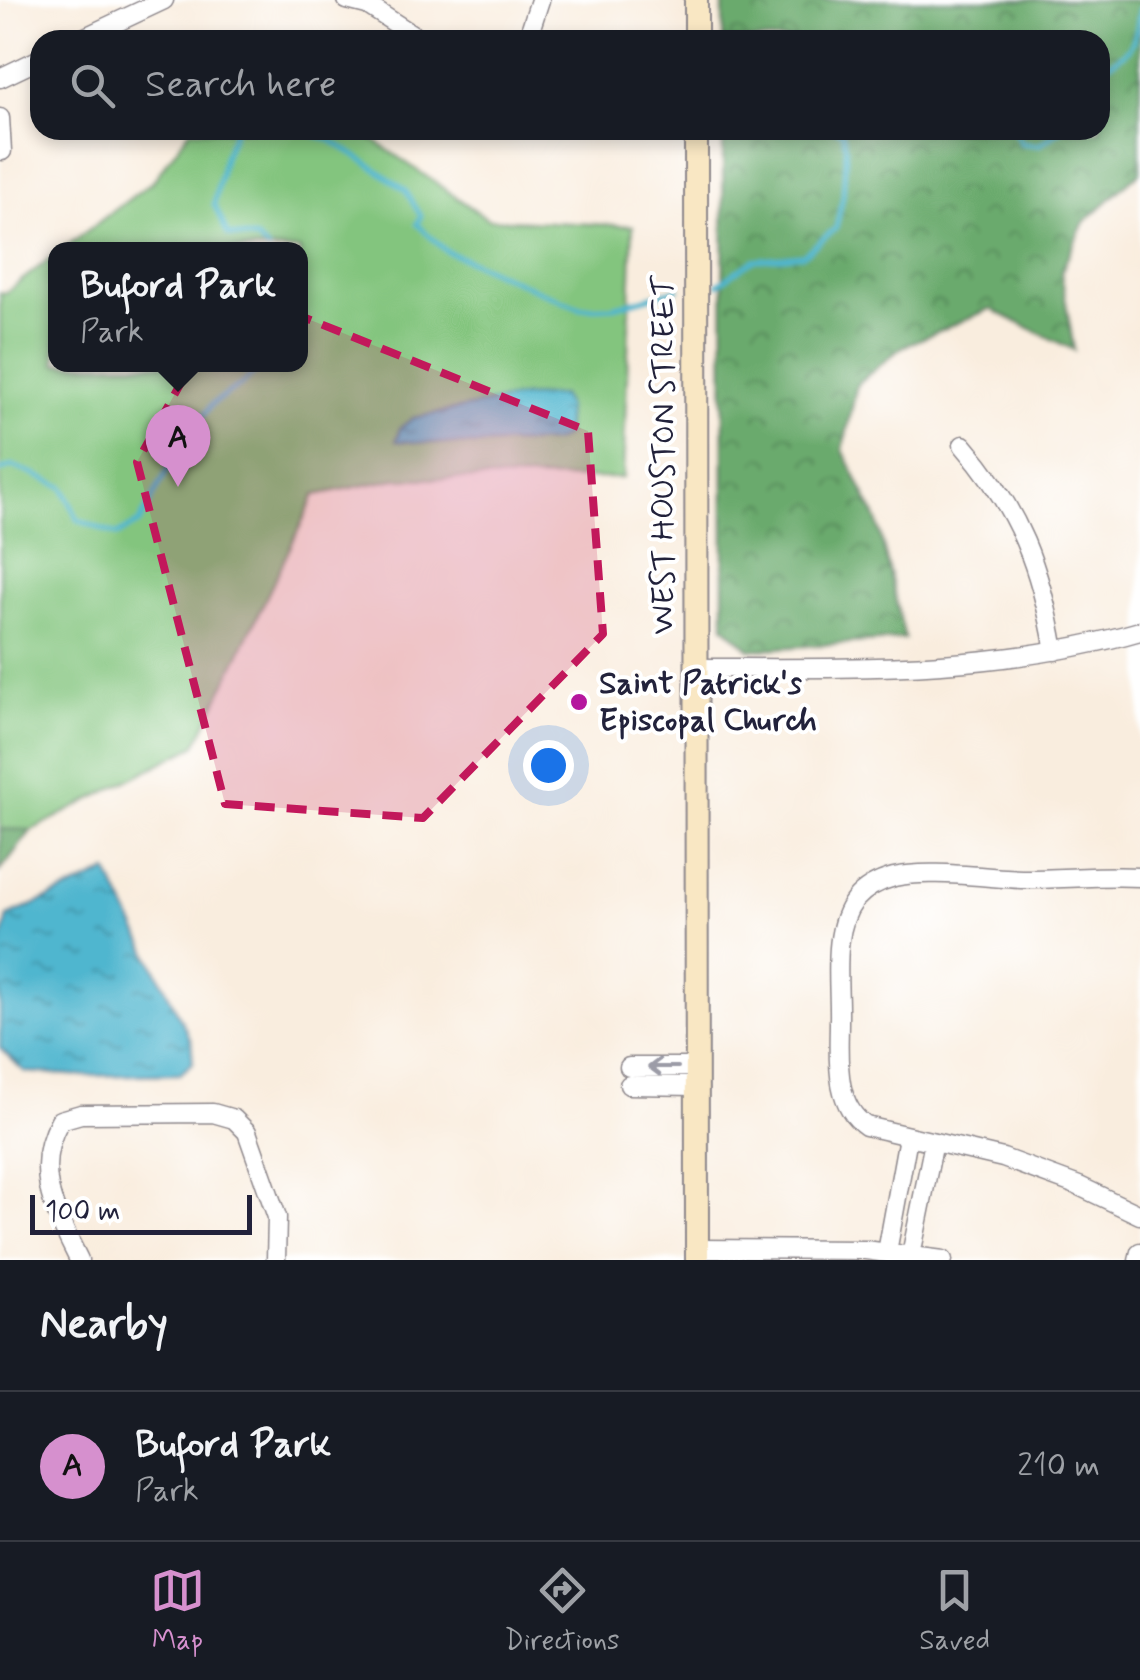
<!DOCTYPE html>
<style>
body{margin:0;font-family:Mynerve,sans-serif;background:#20242c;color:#f1f3f6}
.scale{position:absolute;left:30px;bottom:25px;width:222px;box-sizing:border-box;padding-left:10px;border:5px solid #22223b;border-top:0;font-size:28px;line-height:35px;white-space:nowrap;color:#22223b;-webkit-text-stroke:8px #fff;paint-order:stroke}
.you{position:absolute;left:548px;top:765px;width:35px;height:35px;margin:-25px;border:8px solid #fff;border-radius:50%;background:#1a73e8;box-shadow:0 0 0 15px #1a73e833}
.badge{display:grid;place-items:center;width:65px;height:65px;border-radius:50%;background:#d690ce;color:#111;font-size:32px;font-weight:700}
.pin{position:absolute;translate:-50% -82px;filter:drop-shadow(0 2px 5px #0008)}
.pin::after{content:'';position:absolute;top:52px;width:35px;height:30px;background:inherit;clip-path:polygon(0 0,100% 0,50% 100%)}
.popup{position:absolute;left:48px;top:242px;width:260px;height:130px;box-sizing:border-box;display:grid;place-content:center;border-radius:20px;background:#171b24;filter:drop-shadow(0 2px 8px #0005);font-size:32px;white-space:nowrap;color:#9ea1a6}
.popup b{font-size:38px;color:#f1f3f6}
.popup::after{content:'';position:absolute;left:50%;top:100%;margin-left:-20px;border:20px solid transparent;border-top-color:#171b24}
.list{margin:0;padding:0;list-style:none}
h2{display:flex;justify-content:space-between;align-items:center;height:130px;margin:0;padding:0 40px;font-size:42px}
h2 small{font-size:32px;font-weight:400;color:#9ea1a6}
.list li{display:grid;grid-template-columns:65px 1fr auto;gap:30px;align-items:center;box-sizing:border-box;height:150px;padding:0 40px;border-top:2px solid #363941}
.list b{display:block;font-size:38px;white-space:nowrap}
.list p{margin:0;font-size:32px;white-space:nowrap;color:#9ea1a6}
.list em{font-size:32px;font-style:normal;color:#9ea1a6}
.icon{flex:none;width:55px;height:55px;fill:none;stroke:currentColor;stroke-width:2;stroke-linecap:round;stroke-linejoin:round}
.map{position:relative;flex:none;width:1140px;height:1260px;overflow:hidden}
.search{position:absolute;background:#171b24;box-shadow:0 5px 15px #0003;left:30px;right:30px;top:30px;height:110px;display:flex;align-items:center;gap:25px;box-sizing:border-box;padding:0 35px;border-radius:30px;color:#9ea1a6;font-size:38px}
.sheet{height:280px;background:#171b24}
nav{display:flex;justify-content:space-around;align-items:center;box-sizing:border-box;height:140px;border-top:2px solid #363941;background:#171b24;font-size:28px;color:#9ea1a6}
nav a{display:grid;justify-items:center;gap:5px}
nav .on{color:#d690ce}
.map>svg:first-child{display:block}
.forest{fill:url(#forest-crowns);stroke:#466654;stroke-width:2.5}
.green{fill:#83c57e;stroke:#52745c;stroke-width:2.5}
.water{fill:url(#water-ripples);stroke:#396c85;stroke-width:2.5}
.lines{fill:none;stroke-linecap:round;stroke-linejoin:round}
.stream{stroke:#50b6cf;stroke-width:5}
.minor-casing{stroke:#8e888c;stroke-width:21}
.secondary-casing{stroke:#8e888c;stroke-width:26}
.minor{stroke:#fff;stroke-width:18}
.secondary{stroke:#f9e7c3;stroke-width:22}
.oneway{stroke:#9c9ca7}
.marked{fill:#c2185b;fill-opacity:0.2;stroke:#c2185b;stroke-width:8;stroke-dasharray:20 12;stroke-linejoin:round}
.poi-dot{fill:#b5179e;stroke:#fff;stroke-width:4}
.labels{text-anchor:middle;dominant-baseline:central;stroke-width:8;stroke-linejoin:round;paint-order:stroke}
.street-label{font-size:32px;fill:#22223b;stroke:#fff}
.poi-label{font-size:32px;font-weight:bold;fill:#22223b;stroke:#fff;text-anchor:start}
</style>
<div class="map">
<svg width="1140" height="1260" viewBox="0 0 1140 1260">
<defs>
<pattern id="forest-crowns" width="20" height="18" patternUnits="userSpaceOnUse" patternTransform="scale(2.5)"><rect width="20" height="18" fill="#6aaa6d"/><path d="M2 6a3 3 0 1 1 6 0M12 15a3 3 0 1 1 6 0" fill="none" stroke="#578a5b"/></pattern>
<pattern id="water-ripples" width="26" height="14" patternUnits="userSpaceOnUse" patternTransform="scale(2.5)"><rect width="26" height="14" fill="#50b6cf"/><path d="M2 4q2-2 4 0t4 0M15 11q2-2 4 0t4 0" fill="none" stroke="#4294a9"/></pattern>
</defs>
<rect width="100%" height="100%" fill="#fff"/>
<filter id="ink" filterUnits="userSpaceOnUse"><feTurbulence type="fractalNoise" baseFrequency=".01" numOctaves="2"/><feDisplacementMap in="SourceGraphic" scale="20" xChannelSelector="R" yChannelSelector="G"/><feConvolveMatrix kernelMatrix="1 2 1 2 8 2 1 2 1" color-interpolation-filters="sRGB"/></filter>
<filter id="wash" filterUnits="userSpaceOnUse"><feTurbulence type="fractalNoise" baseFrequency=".0048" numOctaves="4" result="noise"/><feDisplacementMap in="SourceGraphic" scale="40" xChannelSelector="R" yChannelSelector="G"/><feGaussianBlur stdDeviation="2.25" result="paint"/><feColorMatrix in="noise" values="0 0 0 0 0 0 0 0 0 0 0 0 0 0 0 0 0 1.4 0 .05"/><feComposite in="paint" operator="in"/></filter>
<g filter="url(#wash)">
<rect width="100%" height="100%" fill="#f9edde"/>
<!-- forest -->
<g class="forest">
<path d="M 723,0 L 1140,0 L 1140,172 L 1084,222 L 1061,272 L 1074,350 L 990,309 L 902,347 L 857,384 L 843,450 L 877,520 L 905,639 L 751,650 L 724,626 L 723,130 L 1100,130 L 1100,40 L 723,40 Z"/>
<path d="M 0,829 L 32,830 L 0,871 Z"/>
</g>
<!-- green -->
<path class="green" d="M 190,130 L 359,130 L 488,219 L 633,226 L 623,478 L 396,479 L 315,495 L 196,745 L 32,830 L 0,829 L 0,292 L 5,293 L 55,255 L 56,364 L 300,364 L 300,250 L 63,249 L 153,181 Z"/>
<!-- water -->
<g class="water">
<path d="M 561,395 L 567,407 L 565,436 L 554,442 L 473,445 L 396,441 L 400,428 L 413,418 L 521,397 Z"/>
<path d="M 108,872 L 191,1040 L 193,1063 L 180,1074 L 84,1076 L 25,1072 L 0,1048 L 0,947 L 8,916 Z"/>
</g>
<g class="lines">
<!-- stream -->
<g class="stream">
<path d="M 1100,69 C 1134,51 1135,44 1140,8"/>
<path d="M 235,130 L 224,157 L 214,204 L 228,235 L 257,239 L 268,250"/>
<path d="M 300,130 L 332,141 L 369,164 L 405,190 L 421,216 L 417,224 L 446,251 L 580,308 L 613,307 L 678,289"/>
<path d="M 1014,130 L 1021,143 L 1039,145 L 1060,130"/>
<path d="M 718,284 L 753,260 L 803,255 L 836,228 L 843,196 L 846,148 L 842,132 L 836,130"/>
<path d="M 0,471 L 13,466 L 63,487 L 78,520 L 117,535 L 139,523 L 181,445 L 212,404 L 241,385 L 264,364"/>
</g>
</g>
</g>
<g filter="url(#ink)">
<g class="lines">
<!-- minor casing -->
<g class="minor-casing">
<g id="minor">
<path d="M 347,0 L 367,5 L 421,40"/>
<path d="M 79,40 L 164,0"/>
<path d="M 527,40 L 540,0"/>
<path d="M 0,78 L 40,59"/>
<path d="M 0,118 L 2,151"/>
<path d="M 963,445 C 1019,509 1041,569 1055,651"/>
<path d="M 697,668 C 846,668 995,673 1140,631"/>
<path d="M 1140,877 C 1102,875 1063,879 1025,879 C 988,878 928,869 894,877 C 879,881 865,888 855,900 C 831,930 840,983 839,1020 C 839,1055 833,1104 866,1126 L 1003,1158 L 1079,1186 L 1140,1215"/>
<path d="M 629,1067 L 697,1067"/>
<path d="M 629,1085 L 697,1086"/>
<path d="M 697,1249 L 865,1250 L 943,1260"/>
<path d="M 887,1252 L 908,1137"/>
<path d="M 79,1260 C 56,1213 31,1171 60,1120 L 81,1114 L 213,1113 L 234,1119 L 247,1132 L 277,1217 L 276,1260"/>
<path d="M 910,1260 L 934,1142"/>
<path d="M 1138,1260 L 1140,1252"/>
</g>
</g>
<!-- secondary casing -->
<g class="secondary-casing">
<g id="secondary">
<path d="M 696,40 L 696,0"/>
<path d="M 696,130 L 697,1260"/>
</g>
</g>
<!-- minor -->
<use href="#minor" class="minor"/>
<!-- secondary -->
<use href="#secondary" class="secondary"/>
</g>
<!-- one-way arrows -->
<defs><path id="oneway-shaft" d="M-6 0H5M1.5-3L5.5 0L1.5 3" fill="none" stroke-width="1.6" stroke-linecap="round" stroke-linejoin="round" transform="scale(2.5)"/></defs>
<use class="oneway" href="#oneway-shaft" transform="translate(663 1067) rotate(180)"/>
</g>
<!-- marked area -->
<path class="marked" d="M 233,289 L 588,431 L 603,634 L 423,818 L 225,804 L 137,462 Z"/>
<!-- markers -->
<circle class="poi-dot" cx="579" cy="702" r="10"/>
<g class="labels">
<!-- street labels -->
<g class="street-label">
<text transform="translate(664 455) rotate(-90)">WEST HOUSTON STREET</text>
</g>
<!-- poi labels -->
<g class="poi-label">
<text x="599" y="684">Saint Patrick's<tspan x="599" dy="37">Episcopal Church</tspan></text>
</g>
</g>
</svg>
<div class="scale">100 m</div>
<div class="you"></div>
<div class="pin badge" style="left:178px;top:487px">A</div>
<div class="popup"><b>Buford Park</b>Park</div>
<div class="search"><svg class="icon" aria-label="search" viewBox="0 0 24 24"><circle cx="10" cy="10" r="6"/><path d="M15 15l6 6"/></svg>Search here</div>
</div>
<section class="sheet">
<h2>Nearby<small></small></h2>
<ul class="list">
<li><span class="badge">A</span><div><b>Buford Park</b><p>Park</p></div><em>210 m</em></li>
</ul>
</section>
<nav>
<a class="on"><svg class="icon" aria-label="map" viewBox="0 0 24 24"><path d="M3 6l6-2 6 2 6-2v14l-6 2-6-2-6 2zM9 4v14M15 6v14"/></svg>Map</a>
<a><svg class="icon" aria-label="directions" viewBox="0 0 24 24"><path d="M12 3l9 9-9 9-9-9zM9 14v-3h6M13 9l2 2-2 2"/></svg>Directions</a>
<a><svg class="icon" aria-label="saved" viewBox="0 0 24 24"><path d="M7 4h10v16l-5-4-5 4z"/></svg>Saved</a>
</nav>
